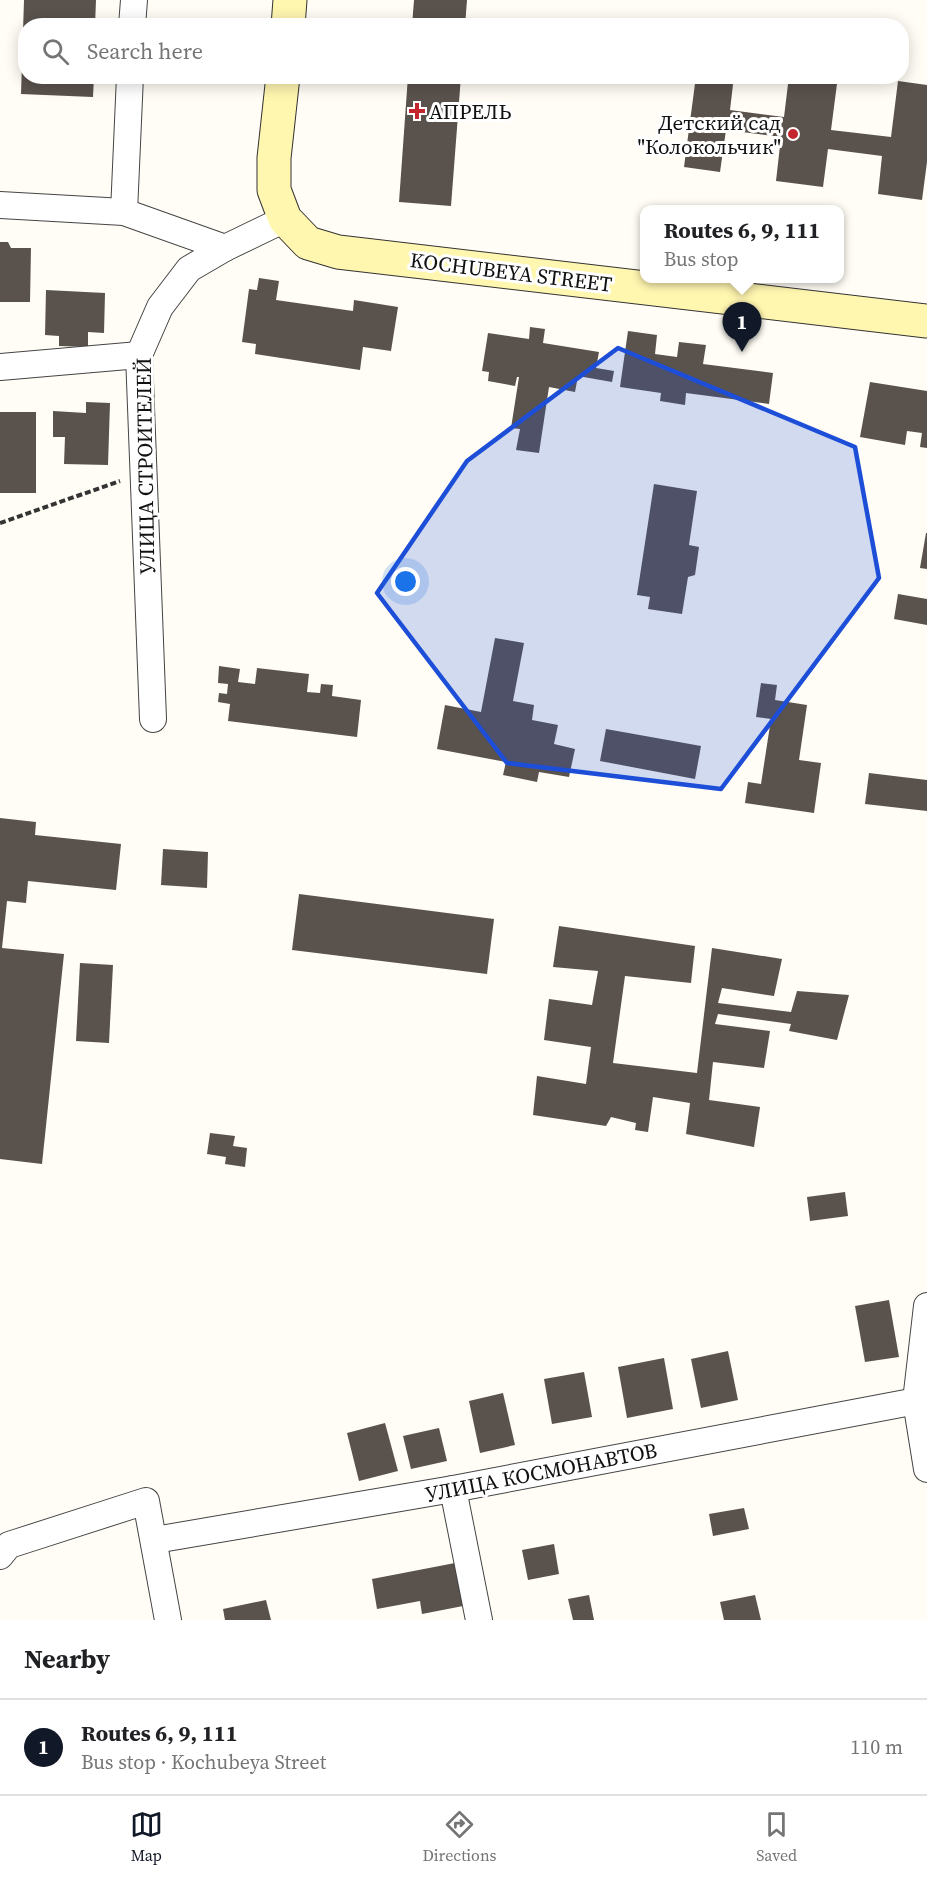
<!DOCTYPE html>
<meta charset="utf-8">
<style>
body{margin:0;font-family:"Source Serif 4",serif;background:#f6f6f6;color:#202124}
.you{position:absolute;left:406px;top:582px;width:21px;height:21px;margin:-15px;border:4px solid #fff;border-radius:50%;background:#1a73e8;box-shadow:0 0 0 9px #1a73e833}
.badge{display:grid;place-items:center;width:39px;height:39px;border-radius:50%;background:#111827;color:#fff;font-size:20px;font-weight:700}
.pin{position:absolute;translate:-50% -50px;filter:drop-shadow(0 2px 3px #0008)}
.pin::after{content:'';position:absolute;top:32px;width:21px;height:18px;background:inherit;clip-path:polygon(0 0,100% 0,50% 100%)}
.popup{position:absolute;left:640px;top:205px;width:204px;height:78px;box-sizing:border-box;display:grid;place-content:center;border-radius:12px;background:#fff;filter:drop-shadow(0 2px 4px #0005);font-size:20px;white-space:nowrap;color:#757577}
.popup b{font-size:22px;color:#202124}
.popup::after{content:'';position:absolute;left:50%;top:100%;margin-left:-12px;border:12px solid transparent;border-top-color:#fff}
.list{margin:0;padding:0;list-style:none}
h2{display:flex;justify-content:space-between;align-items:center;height:78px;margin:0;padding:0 24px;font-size:26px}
h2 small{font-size:20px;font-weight:400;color:#757577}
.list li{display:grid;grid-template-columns:39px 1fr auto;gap:18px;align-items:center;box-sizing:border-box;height:96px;padding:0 24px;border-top:2px solid #e0e0e0}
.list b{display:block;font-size:22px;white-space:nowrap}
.list p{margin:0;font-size:20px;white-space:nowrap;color:#757577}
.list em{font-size:20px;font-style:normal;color:#757577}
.icon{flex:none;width:33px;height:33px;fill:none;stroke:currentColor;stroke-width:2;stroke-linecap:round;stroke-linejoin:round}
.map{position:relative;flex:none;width:927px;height:1620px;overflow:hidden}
.search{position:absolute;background:#fff;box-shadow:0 3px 15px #0003;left:18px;right:18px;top:18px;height:66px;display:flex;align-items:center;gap:15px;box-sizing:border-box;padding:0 21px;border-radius:24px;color:#757577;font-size:22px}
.sheet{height:174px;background:#fff}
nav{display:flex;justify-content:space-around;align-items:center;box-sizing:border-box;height:84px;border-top:2px solid #e0e0e0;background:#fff;font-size:16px;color:#757577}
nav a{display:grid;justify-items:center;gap:3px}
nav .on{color:#111827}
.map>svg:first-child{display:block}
.building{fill:#5a524d}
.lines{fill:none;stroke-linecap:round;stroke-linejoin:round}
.street-casing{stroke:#444;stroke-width:28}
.secondary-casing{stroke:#333;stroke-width:35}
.path{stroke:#333;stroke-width:4;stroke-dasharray:6 3;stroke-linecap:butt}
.street{stroke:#fff;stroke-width:26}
.secondary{stroke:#fff6b0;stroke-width:33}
.marked{fill:#1d4ed8;fill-opacity:0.2;stroke:#1d4ed8;stroke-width:4.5;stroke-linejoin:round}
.poi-dot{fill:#c4262e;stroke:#fff;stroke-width:2}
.labels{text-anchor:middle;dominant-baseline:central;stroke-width:6;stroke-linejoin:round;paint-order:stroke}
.poi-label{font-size:21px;fill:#111;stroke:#fff;text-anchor:start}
.street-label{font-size:21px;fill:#111;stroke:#fff}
</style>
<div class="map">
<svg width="927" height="1620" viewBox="0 0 927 1620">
<rect width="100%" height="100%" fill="#fffdf5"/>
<!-- building -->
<g class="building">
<path d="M 24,0 L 96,0 L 95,26 L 26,26 L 26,76 L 94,76 L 93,97 L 21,94 Z"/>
<path d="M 414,0 L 467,0 L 465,26 L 412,26 Z"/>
<path d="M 408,76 L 461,76 L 451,206 L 399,202 Z"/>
<path d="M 696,76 L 734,76 L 730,110 L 784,117 L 789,76 L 838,76 L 831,130 L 891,137 L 898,81 L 927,85 L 927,162 L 922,200 L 878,194 L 882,156 L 828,149 L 823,187 L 776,181 L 781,137 L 726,130 L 720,172 L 684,167 Z"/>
<path d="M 0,242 L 8,242 L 11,248 L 31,248 L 30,302 L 0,302 Z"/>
<path d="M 259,278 L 279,281 L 276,300 L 353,311 L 354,300 L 398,307 L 391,351 L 363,347 L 360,370 L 255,354 L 256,344 L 242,342 L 249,289 L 257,290 Z"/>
<path d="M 46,290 L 105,293 L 104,333 L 88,332 L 88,347 L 59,346 L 59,336 L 45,335 Z"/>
<path d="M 530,327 L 545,329 L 543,343 L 599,352 L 596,368 L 614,371 L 612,382 L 578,376 L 575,392 L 549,387 L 539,453 L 516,450 L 520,429 L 511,428 L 519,377 L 517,377 L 515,386 L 488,381 L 489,372 L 482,371 L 488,333 L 529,339 Z"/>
<path d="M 628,331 L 657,335 L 655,354 L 677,357 L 679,342 L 706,345 L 703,364 L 773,373 L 769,404 L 686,393 L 685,405 L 660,401 L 661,393 L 620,387 Z"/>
<path d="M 870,382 L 927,391 L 927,448 L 920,447 L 922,433 L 907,431 L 905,445 L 860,437 Z"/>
<path d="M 86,402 L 110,403 L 108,465 L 64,464 L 65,437 L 53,437 L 53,411 L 86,413 Z"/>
<rect x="0" y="412" width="36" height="81"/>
<path d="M 654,484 L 697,491 L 689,545 L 699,547 L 695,575 L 688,577 L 682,614 L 648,609 L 650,597 L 637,595 Z"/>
<path d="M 926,533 L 927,533 L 927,569 L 920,568 Z"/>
<path d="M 898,594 L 927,599 L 927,625 L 894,619 Z"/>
<path d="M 495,638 L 524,643 L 513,701 L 534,705 L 532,720 L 558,725 L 554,744 L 575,749 L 569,777 L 539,772 L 537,782 L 503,775 L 506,762 L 437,749 L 445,705 L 481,712 Z"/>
<path d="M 219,666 L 240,669 L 238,682 L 255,684 L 257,668 L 309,674 L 307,692 L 320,693 L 321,684 L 333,685 L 332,696 L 361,700 L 357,737 L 228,721 L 230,704 L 218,702 L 219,693 L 227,694 L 228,684 L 218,683 Z"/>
<path d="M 761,683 L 777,685 L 775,700 L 807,705 L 799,760 L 821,763 L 814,813 L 745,803 L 748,782 L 761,784 L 771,719 L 756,717 Z"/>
<path d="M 606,729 L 701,746 L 695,779 L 600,761 Z"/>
<path d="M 869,773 L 927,780 L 927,811 L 865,804 Z"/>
<path d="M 0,818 L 36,822 L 35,835 L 121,844 L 116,890 L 28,881 L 26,903 L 7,901 L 2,948 L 64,954 L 42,1164 L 0,1159 Z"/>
<path d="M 163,849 L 208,852 L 207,888 L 161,885 Z"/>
<path d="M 299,894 L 494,919 L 487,974 L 292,950 Z"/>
<path d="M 559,926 L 695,946 L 691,983 L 625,976 L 613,1063 L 697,1073 L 712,948 L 782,959 L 774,996 L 722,988 L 718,1003 L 791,1012 L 797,991 L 849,995 L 837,1040 L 789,1031 L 791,1024 L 718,1014 L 715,1024 L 770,1031 L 764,1068 L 713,1062 L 709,1100 L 760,1107 L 754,1147 L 686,1134 L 690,1103 L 653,1097 L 648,1132 L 635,1130 L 636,1123 L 611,1117 L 606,1126 L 533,1115 L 537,1076 L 586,1084 L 591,1047 L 544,1040 L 549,999 L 592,1005 L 598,971 L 553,967 Z"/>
<path d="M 80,963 L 113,965 L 109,1043 L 76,1041 Z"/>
<path d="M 210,1133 L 235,1136 L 233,1146 L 247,1148 L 245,1167 L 225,1164 L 226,1157 L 207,1154 Z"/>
<path d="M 845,1192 L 848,1216 L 810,1221 L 807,1197 Z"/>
<path d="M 889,1300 L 899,1357 L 865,1362 L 855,1306 Z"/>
<path d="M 728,1351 L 738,1400 L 701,1408 L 691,1359 Z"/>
<path d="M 664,1358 L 673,1409 L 627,1418 L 618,1367 Z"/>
<path d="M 584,1372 L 592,1417 L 552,1424 L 544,1379 Z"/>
<path d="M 503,1393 L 515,1445 L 480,1453 L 469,1401 Z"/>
<path d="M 385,1423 L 398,1471 L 359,1481 L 347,1433 Z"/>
<path d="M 439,1428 L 447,1461 L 411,1469 L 403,1436 Z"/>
<path d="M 744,1508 L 749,1529 L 713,1536 L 709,1514 Z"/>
<path d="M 554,1544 L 559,1574 L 528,1580 L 522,1550 Z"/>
<path d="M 455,1563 L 463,1606 L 422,1614 L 420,1601 L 377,1609 L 372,1579 Z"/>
<path d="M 589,1595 L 594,1620 L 573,1620 L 568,1599 Z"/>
<path d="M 755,1595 L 761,1620 L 724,1620 L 720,1602 Z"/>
<path d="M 266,1600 L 271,1620 L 225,1620 L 223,1609 Z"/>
</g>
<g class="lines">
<!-- street casing -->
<g class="street-casing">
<g id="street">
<path d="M 132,26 L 134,0"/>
<path d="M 0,205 L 124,212 L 225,248 L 285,219"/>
<path d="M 124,212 L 130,76"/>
<path d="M 0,367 L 139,355"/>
<path d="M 153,719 L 139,355 L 160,307 L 189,269 L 225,248"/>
<path d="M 927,1306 L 916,1401 L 927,1469"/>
<path d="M 453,1489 L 479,1620"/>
<path d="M 155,1540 L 453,1489 L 927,1399"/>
<path d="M 0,1556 L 9,1545 L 146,1501 L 168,1620"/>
</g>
</g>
<!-- secondary casing -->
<g class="secondary-casing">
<g id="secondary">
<path d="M 288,26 L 290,0"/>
<path d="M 283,76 L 274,158 L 274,190 L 285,219 L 308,243 L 338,252 L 927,321"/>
</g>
</g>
<!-- path -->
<path class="path" d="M 0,523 L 120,481"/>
<!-- street -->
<use href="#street" class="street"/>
<!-- secondary -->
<use href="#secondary" class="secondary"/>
</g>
<!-- marked area -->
<path class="marked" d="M 618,348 L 855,447 L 879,578 L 721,789 L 507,763 L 377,593 L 467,461 Z"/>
<!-- markers -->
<g class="poi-dot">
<path d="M414 102h6v6h6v6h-6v6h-6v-6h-6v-6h6z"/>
<circle cx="793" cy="134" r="6"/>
</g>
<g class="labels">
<!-- poi labels -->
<g class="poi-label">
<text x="429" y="111">АПРЕЛЬ</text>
<text x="781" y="122" text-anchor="end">Детский сад<tspan x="781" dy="24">"Колокольчик"</tspan></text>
</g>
<!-- street labels -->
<g class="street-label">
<text transform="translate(511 272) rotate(7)">KOCHUBEYA STREET</text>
<text transform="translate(145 466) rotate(-91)">УЛИЦА СТРОИТЕЛЕЙ</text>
<text transform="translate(541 1472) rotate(-11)">УЛИЦА КОСМОНАВТОВ</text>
</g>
</g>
</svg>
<div class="you"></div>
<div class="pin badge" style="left:742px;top:352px">1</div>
<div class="popup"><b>Routes 6, 9, 111</b>Bus stop</div>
<div class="search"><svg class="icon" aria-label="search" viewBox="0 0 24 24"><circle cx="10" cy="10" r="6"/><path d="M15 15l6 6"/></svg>Search here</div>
</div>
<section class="sheet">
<h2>Nearby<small></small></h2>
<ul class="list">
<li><span class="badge">1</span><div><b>Routes 6, 9, 111</b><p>Bus stop · Kochubeya Street</p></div><em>110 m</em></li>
</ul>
</section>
<nav>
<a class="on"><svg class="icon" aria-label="map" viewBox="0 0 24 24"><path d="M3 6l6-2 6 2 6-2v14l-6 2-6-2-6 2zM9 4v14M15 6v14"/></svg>Map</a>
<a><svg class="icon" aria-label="directions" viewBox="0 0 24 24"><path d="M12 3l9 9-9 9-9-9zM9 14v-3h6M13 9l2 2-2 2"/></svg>Directions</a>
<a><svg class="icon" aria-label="saved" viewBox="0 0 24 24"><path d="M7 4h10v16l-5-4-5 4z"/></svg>Saved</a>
</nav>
